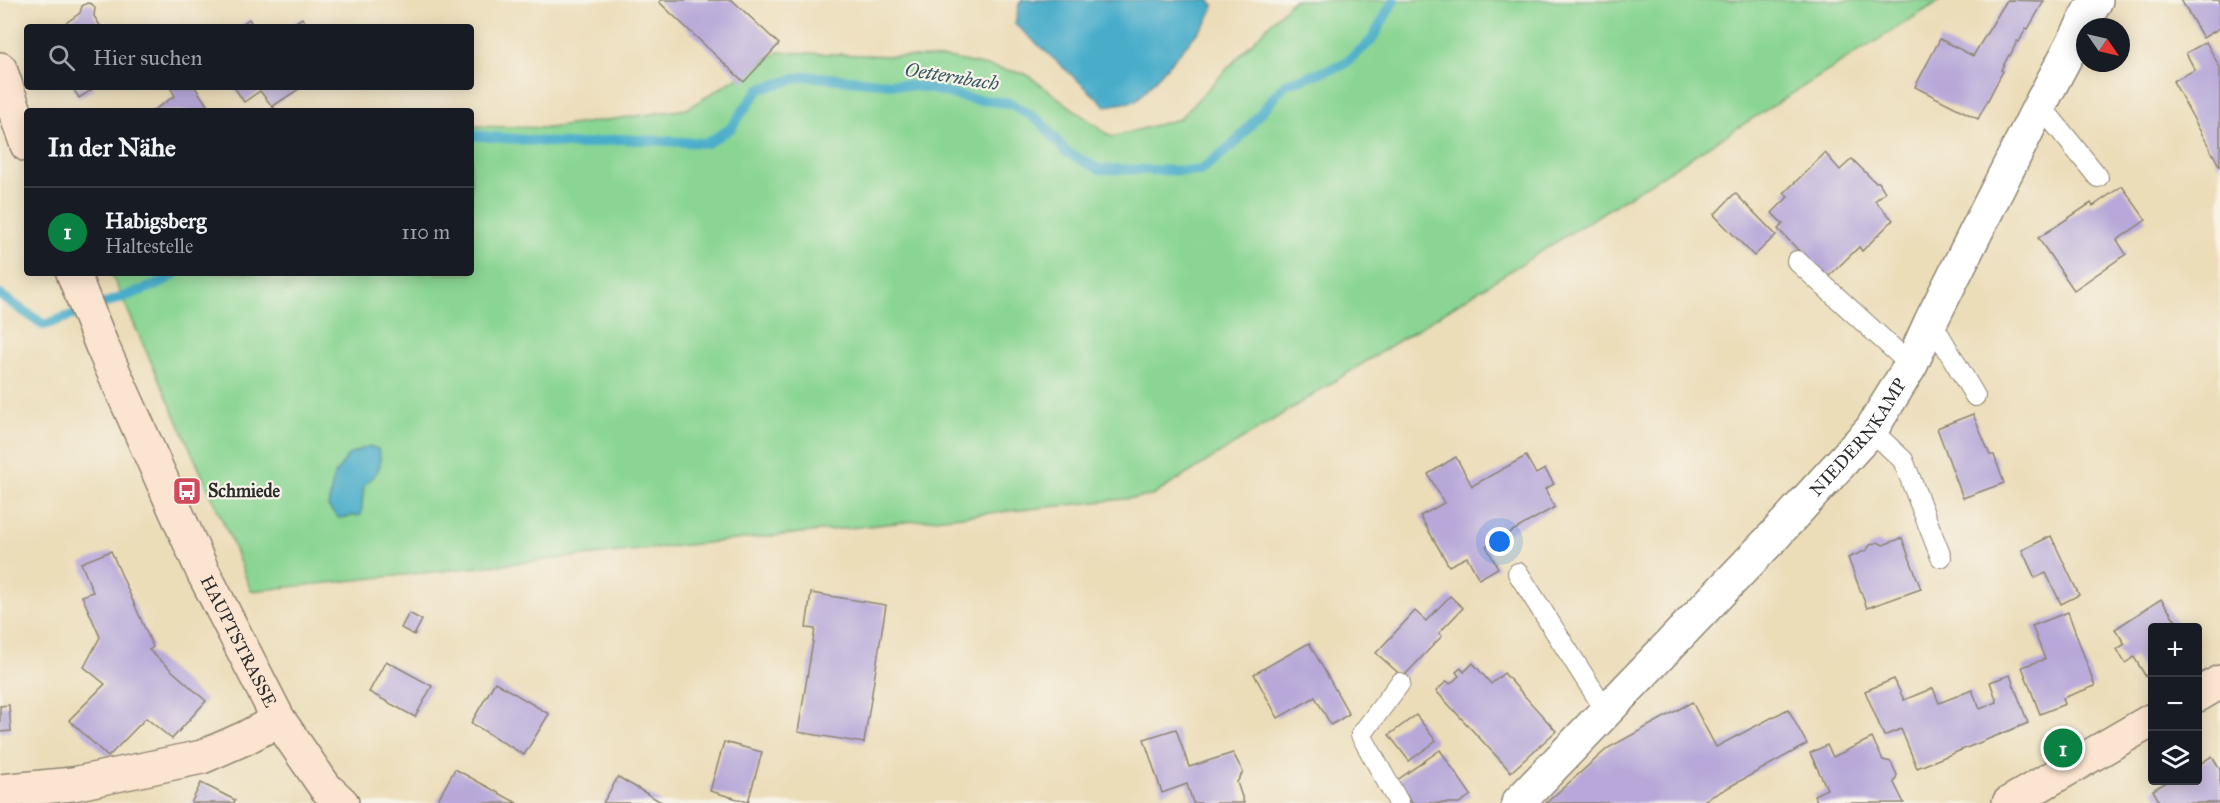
<!DOCTYPE html>
<html lang="de">
<meta charset="utf-8">
<style>
body{margin:0;font-family:"IM FELL Great Primer",serif;background:#20242c;color:#f1f3f6}
.controls{position:absolute;right:18px;bottom:18px;display:grid;overflow:hidden;border-radius:6px;box-shadow:0 3px 15px #0003}
.controls button{width:54px;height:54px;display:grid;place-items:center;padding:0;border:0;border-bottom:2px solid #363941;background:#171b24;color:#f1f3f6;font:30px sans-serif}
.compass{position:absolute;left:2076px;top:18px;width:54px;height:54px;border-radius:50%;background:#171b24;box-shadow:0 3px 15px #0003;rotate:124deg}
.you{position:absolute;left:1500px;top:542px;width:21px;height:21px;margin:-15px;border:4px solid #fff;border-radius:50%;background:#1a73e8;box-shadow:0 0 0 9px #1a73e833}
.badge{display:grid;place-items:center;width:39px;height:39px;border-radius:50%;background:#0b8043;color:#fff;font-size:20px;font-weight:700}
.pin{position:absolute;translate:-50% -50%;border:3px solid #fff;box-shadow:0 2px 6px #0006}
.list{margin:0;padding:0;list-style:none}
h2{display:flex;justify-content:space-between;align-items:center;height:78px;margin:0;padding:0 24px;font-size:26px}
h2 small{font-size:20px;font-weight:400;color:#9ea1a6}
.list li{display:grid;grid-template-columns:39px 1fr auto;gap:18px;align-items:center;box-sizing:border-box;height:90px;padding:0 24px;border-top:2px solid #363941}
.list b{display:block;font-size:22px;white-space:nowrap}
.list p{margin:0;font-size:20px;white-space:nowrap;color:#9ea1a6}
.list em{font-size:20px;font-style:normal;color:#9ea1a6}
.icon{flex:none;width:33px;height:33px;fill:none;stroke:currentColor;stroke-width:2;stroke-linecap:round;stroke-linejoin:round}
.map{position:relative;flex:none;width:2220px;height:803px;overflow:hidden}
.search{position:absolute;background:#171b24;box-shadow:0 3px 15px #0003;left:24px;top:24px;width:450px;height:66px;display:flex;align-items:center;gap:15px;box-sizing:border-box;padding:0 21px;border-radius:6px;color:#9ea1a6;font-size:22px}
.panel{position:absolute;background:#171b24;box-shadow:0 3px 15px #0003;left:24px;top:108px;width:450px;height:168px;border-radius:6px}
.map>svg:first-child{display:block}
.green{fill:#8ad593;stroke:#5a805f;stroke-width:1.5}
.water{fill:#4aadca;stroke:#3a6c7a;stroke-width:1.5}
.lines{fill:none;stroke-linecap:round;stroke-linejoin:round}
.stream{stroke:#4aadca;stroke-width:10}
.building{fill:#b7a8d9}
.service-casing{stroke:#8c8472;stroke-width:22}
.minor-casing{stroke:#8c8472;stroke-width:36}
.secondary-casing{stroke:#8c8472;stroke-width:36}
.service{stroke:#fff;stroke-width:20}
.minor{stroke:#fff;stroke-width:33}
.secondary{stroke:#fce5d0;stroke-width:33}
.labels{text-anchor:middle;dominant-baseline:central;stroke-width:4.5;stroke-linejoin:round;paint-order:stroke}
.street-label{font-size:18px;fill:#2b2b2b;stroke:#f7f3e8}
.poi-label{font-size:18px;font-weight:bold;fill:#2b2b2b;stroke:#f7f3e8;text-anchor:start}
.water-label{font-size:20px;font-style:italic;fill:#365863;stroke:#f7f3e8}
</style>
<div class="map">
<svg width="2220" height="803" viewBox="0 0 2220 803">
<rect width="100%" height="100%" fill="#f7f3e8"/>
<filter id="ink" filterUnits="userSpaceOnUse"><feTurbulence type="fractalNoise" baseFrequency=".0167" numOctaves="2"/><feDisplacementMap in="SourceGraphic" scale="12" xChannelSelector="R" yChannelSelector="G"/><feConvolveMatrix kernelMatrix="1 2 1 2 8 2 1 2 1" color-interpolation-filters="sRGB"/></filter>
<filter id="wash" filterUnits="userSpaceOnUse"><feTurbulence type="fractalNoise" baseFrequency=".008" numOctaves="4" result="noise"/><feDisplacementMap in="SourceGraphic" scale="24" xChannelSelector="R" yChannelSelector="G"/><feGaussianBlur stdDeviation="1.35" result="paint"/><feColorMatrix in="noise" values="0 0 0 0 0 0 0 0 0 0 0 0 0 0 0 0 0 1.4 0 .05"/><feComposite in="paint" operator="in"/></filter>
<g filter="url(#wash)">
<rect width="100%" height="100%" fill="#ecddb9"/>
<!-- green -->
<path class="green" d="M 1293,0 L 1941,0 L 1152,496 L 251,591 L 230,537 L 111,273 L 471,273 L 471,126 L 549,128 L 687,109 L 778,52 L 948,58 L 1026,74 L 1111,137 L 1179,119 Z"/>
<!-- water -->
<g class="water">
<path d="M 1022,0 L 1209,0 L 1214,5 L 1207,22 L 1136,101 L 1106,106 L 1015,24 L 1019,4 Z"/>
<path d="M 369,446 L 378,449 C 384,466 378,474 364,485 L 361,515 L 339,518 L 328,507 L 334,476 L 348,455 Z"/>
</g>
<g class="lines">
<!-- stream -->
<g class="stream">
<path d="M 471,135 L 579,145 L 618,139 L 707,143 L 730,129 L 759,89 L 806,76 L 924,87 L 971,99 L 1010,103 L 1041,122 L 1066,152 L 1099,169 L 1200,171 L 1237,141 L 1285,84 L 1343,65 L 1371,41 L 1394,0"/>
<path d="M 0,295 L 44,325 L 159,284 L 176,273"/>
</g>
</g>
<g id="blocks">
<!-- building -->
<g class="building">
<path d="M 661,0 L 732,0 L 779,44 L 744,82 L 659,2 Z"/>
<path d="M 2007,0 L 2044,1 L 2028,29 L 2026,28 L 2019,42 L 2017,41 L 2010,56 L 2009,55 L 2001,70 L 2003,71 L 1978,119 L 1915,87 L 1940,39 L 1973,56 Z"/>
<path d="M 2181,0 L 2220,0 L 2220,28 L 2203,38 Z"/>
<path d="M 87,3 L 92,4 L 95,8 L 94,16 L 101,27 L 60,27 L 80,13 L 82,6 Z"/>
<path d="M 302,18 L 309,27 L 288,27 Z"/>
<path d="M 249,19 L 254,27 L 238,27 Z"/>
<path d="M 2206,42 L 2220,68 L 2220,167 L 2173,81 L 2195,70 L 2186,53 Z"/>
<path d="M 72,87 L 96,87 L 79,98 Z"/>
<path d="M 170,87 L 195,87 L 211,111 L 152,111 L 175,96 Z"/>
<path d="M 234,87 L 302,87 L 273,106 L 276,111 L 260,91 L 244,102 Z"/>
<path d="M 1825,153 L 1840,170 L 1852,159 L 1875,182 L 1879,182 L 1885,192 L 1875,201 L 1893,220 L 1862,251 L 1859,247 L 1826,279 L 1778,229 L 1783,224 L 1772,213 L 1788,197 L 1784,193 Z"/>
<path d="M 2122,186 L 2146,220 L 2117,240 L 2126,254 L 2074,290 L 2038,238 L 2091,203 L 2093,206 Z"/>
<path d="M 1735,193 L 1776,235 L 1754,256 L 1714,215 Z"/>
<path d="M 1973,414 L 1990,455 L 1994,455 L 2004,483 L 1963,498 L 1937,428 Z"/>
<path d="M 1526,456 L 1536,474 L 1545,469 L 1554,484 L 1545,489 L 1555,507 L 1486,546 L 1498,568 L 1479,579 L 1467,557 L 1449,566 L 1420,516 L 1444,503 L 1428,474 L 1456,457 L 1472,486 Z"/>
<path d="M 2051,536 L 2079,595 L 2061,604 L 2046,573 L 2035,578 L 2022,550 Z"/>
<path d="M 1902,538 L 1921,589 L 1867,608 L 1848,558 L 1867,550 L 1870,545 L 1878,542 L 1883,545 Z"/>
<path d="M 111,551 L 153,647 L 149,650 L 206,701 L 172,739 L 146,718 L 108,757 L 69,720 L 105,684 L 84,667 L 100,637 L 82,596 L 93,592 L 81,563 Z"/>
<path d="M 811,593 L 886,605 L 864,743 L 798,732 L 815,629 L 806,628 Z"/>
<path d="M 1450,596 L 1463,608 L 1439,633 L 1442,636 L 1403,677 L 1376,653 L 1415,611 L 1426,621 Z"/>
<path d="M 2161,599 L 2180,627 L 2152,627 L 2152,673 L 2146,677 L 2134,657 L 2125,663 L 2117,649 L 2125,644 L 2115,629 Z"/>
<path d="M 2068,612 L 2095,686 L 2063,698 L 2065,704 L 2040,714 L 2022,667 L 2045,659 L 2032,626 Z"/>
<path d="M 409,613 L 422,620 L 414,635 L 401,628 Z"/>
<path d="M 1309,643 L 1349,714 L 1331,725 L 1315,697 L 1278,718 L 1254,674 Z"/>
<path d="M 386,661 L 432,686 L 415,717 L 369,692 Z"/>
<path d="M 1473,663 L 1491,684 L 1504,673 L 1556,731 L 1511,772 L 1436,691 L 1447,681 L 1450,684 L 1459,676 L 1456,672 L 1461,668 L 1464,672 Z"/>
<path d="M 2010,675 L 2028,723 L 1917,768 L 1901,729 L 1884,736 L 1865,691 L 1894,679 L 1904,700 L 1933,688 L 1939,703 L 1972,690 L 1980,709 L 1997,702 L 1990,682 Z"/>
<path d="M 495,682 L 549,714 L 524,755 L 471,723 Z"/>
<path d="M 1692,702 L 1716,747 L 1788,709 L 1807,744 L 1700,803 L 1546,803 L 1608,748 Z"/>
<path d="M 9,705 L 11,731 L 0,732 L 0,706 Z"/>
<path d="M 1416,715 L 1436,741 L 1409,761 L 1389,735 Z"/>
<path d="M 1176,729 L 1189,767 L 1233,753 L 1243,772 L 1237,782 L 1244,803 L 1193,803 L 1187,784 L 1162,793 L 1144,739 Z"/>
<path d="M 1872,738 L 1883,760 L 1891,762 L 1897,775 L 1894,783 L 1904,803 L 1818,803 L 1814,795 L 1827,789 L 1810,753 L 1827,745 L 1833,757 Z"/>
<path d="M 724,742 L 762,752 L 748,802 L 710,791 Z"/>
<path d="M 1440,750 L 1471,795 L 1459,803 L 1412,803 L 1396,781 Z"/>
<path d="M 2212,756 L 2220,770 L 2220,803 L 2160,803 L 2153,790 L 2170,780 L 2198,780 L 2198,765 Z"/>
<path d="M 455,769 L 517,803 L 436,803 Z"/>
<path d="M 618,777 L 663,803 L 603,803 Z"/>
<path d="M 201,783 L 235,800 L 234,803 L 191,803 Z"/>
</g>
</g>
</g>
<g filter="url(#ink)">
<use href="#blocks" fill-opacity="0" stroke="#8c8472" stroke-width="1.5"/>
<g class="lines">
<!-- service casing -->
<g class="service-casing">
<g id="service">
<path d="M 2040,105 L 2098,177"/>
<path d="M 1797,261 L 1911,365"/>
<path d="M 1931,321 L 1975,396"/>
<path d="M 1871,430 L 1903,460 L 1941,557"/>
<path d="M 1518,573 L 1606,711"/>
<path d="M 1399,803 L 1361,735 L 1400,683"/>
</g>
</g>
<!-- minor casing -->
<g class="minor-casing">
<g id="minor">
<path id="s1" d="M 1518,803 L 1774,536 L 1871,430 L 1911,365 L 1931,321 L 2040,105 L 2096,0"/>
</g>
</g>
<!-- secondary casing -->
<g class="secondary-casing">
<g id="secondary">
<path d="M 0,69 L 27,145"/>
<path id="s2" d="M 73,273 L 102,346 L 203,572 L 279,720 L 325,787 L 342,803"/>
<path d="M 2198,695 L 2220,682"/>
<path d="M 0,791 L 73,784 L 202,757 L 245,738 L 279,720"/>
<path d="M 2009,803 L 2152,720"/>
</g>
</g>
<!-- service -->
<use href="#service" class="service"/>
<!-- minor -->
<use href="#minor" class="minor"/>
<!-- secondary -->
<use href="#secondary" class="secondary"/>
</g>
</g>
<!-- icons -->
<defs>
<g id="bus-square" transform="scale(1.5)"><rect x="-9" y="-9" width="18" height="18" rx="4" fill="#d1495b" stroke="#f7f3e8"/><path d="M-5-6H5V4H4V6H2V4H-2V6H-4V4H-5ZM-3.5-4V0h7V-4ZM-3.5 1.2v1.5H-2V1.2ZM2 1.2v1.5H3.5V1.2Z" fill="#fff"/></g>
</defs>
<g fill-rule="evenodd">
<use href="#bus-square" x="187" y="491"/>
</g>
<g class="labels">
<!-- street labels -->
<g class="street-label">
<text stroke="none"><textPath href="#s1" startOffset="500">NIEDERNKAMP</textPath></text>
<text stroke="none"><textPath href="#s2" startOffset="404">HAUPTSTRASSE</textPath></text>
</g>
<!-- poi labels -->
<g class="poi-label">
<text x="208" y="491">Schmiede</text>
</g>
<!-- water labels -->
<g class="water-label">
<text transform="translate(952 76) rotate(9)">Oetternbach</text>
</g>
</g>
</svg>
<div class="controls">
<button>+</button>
<button>−</button>
<button><svg class="icon" aria-label="layers" viewBox="0 0 24 24"><path d="M12 4l9 5-9 5-9-5zM3 14l9 5 9-5"/></svg></button>
</div>
<svg class="compass" viewBox="-18 -18 36 36"><path d="M0-13l5 13h-10z" fill="#e53935"/><path d="M0 13l5-13h-10z" fill="#9ea1a6"/></svg>
<div class="you"></div>
<div class="pin badge" style="left:2063px;top:748px">1</div>
<div class="search"><svg class="icon" aria-label="search" viewBox="0 0 24 24"><circle cx="10" cy="10" r="6"/><path d="M15 15l6 6"/></svg>Hier suchen</div>
<section class="panel">
<h2>In der Nähe<small></small></h2>
<ul class="list">
<li><span class="badge">1</span><div><b>Habigsberg</b><p>Haltestelle</p></div><em>110 m</em></li>
</ul>
</section>
</div>
